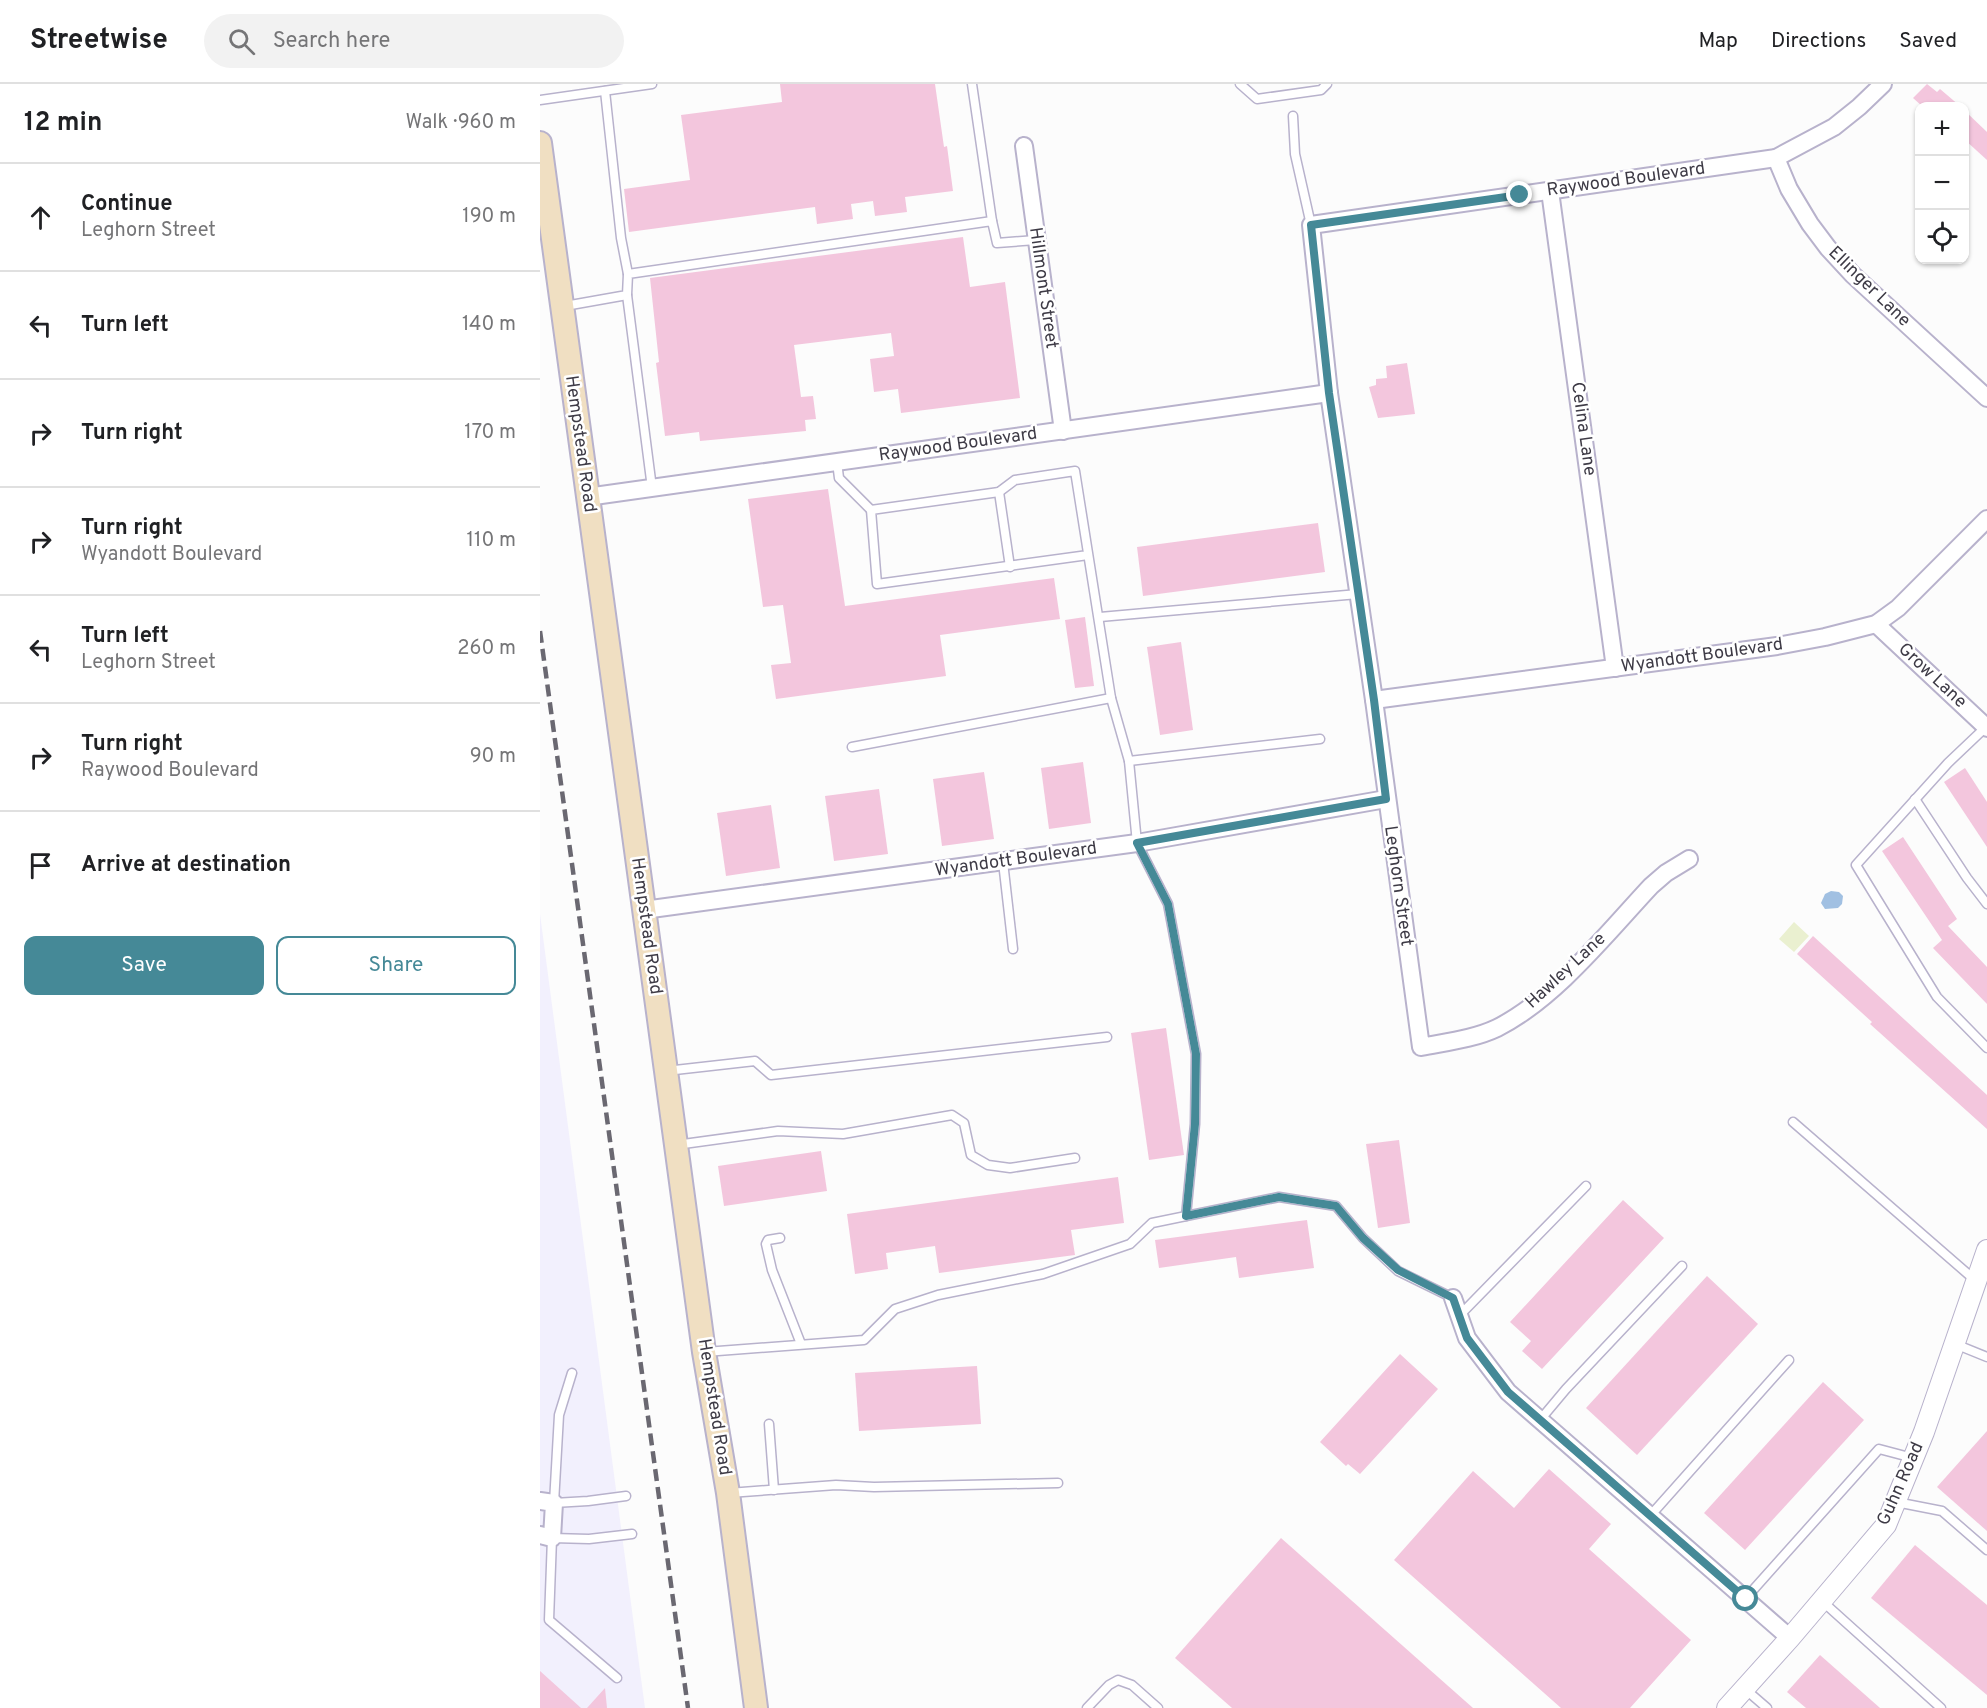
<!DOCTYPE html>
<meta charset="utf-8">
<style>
body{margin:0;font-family:Overpass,sans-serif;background:#f2f2f2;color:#202124}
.controls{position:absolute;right:18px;top:18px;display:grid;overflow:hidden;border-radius:12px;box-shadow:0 2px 4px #0004}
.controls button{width:54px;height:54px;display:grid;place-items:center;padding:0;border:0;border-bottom:2px solid #e0e0e0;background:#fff;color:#202124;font:30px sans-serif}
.stop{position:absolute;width:18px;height:18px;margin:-14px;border:4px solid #458997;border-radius:50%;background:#fff}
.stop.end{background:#458997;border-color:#fff;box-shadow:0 2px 6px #0008}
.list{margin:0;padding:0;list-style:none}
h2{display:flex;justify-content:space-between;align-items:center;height:78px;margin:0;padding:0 24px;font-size:26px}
h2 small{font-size:20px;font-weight:400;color:#757577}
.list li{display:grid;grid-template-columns:39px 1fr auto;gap:18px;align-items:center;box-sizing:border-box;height:108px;padding:0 24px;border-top:2px solid #e0e0e0}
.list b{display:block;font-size:22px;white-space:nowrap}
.list p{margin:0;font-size:20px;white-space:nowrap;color:#757577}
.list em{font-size:20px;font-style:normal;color:#757577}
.actions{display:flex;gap:12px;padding:18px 24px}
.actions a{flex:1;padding:14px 0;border:2px solid #458997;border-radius:12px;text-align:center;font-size:21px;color:#458997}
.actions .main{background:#458997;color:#fff}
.icon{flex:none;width:33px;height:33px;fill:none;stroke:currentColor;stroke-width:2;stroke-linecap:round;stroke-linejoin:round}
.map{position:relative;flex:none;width:1447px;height:1624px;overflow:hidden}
header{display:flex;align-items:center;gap:36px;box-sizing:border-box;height:84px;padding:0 30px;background:#fff;border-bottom:2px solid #e0e0e0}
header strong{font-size:28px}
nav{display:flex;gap:33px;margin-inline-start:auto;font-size:21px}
.search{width:420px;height:54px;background:#f2f2f2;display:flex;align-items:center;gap:15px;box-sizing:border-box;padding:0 21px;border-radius:33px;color:#757577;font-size:22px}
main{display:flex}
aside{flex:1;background:#fff}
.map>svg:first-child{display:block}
.built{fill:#f2f0fd}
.green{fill:#eaf0d0}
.water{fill:#a1c0e2}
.building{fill:#f3c6dd}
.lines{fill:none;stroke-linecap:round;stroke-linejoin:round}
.service-casing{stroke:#b8b2cc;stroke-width:11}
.minor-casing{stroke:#b8b2cc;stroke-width:20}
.tertiary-casing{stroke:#b8b2cc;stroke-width:22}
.secondary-casing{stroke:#b8b2cc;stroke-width:26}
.service{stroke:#fff;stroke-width:8}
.minor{stroke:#fff;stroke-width:16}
.tertiary{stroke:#fff;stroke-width:20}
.secondary{stroke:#f0dfc2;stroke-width:22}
.rail{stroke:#6a6871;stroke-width:4.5;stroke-dasharray:12 6;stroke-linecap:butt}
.route{stroke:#458997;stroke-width:8}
.labels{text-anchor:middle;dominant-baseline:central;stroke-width:5;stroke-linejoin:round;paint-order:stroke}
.street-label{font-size:18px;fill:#3e3b46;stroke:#fff}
</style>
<header>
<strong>Streetwise</strong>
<div class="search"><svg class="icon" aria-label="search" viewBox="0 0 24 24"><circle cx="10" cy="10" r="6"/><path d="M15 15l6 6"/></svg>Search here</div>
<nav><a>Map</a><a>Directions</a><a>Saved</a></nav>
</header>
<main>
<aside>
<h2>12 min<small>Walk · 960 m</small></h2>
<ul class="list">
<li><svg class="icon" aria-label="ahead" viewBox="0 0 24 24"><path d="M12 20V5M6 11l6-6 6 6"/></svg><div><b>Continue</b><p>Leghorn Street</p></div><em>190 m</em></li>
<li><svg class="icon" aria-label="left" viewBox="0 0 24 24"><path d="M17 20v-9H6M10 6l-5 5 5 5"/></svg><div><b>Turn left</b></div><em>140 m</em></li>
<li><svg class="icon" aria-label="right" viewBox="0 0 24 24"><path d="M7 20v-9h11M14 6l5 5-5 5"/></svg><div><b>Turn right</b></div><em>170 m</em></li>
<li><svg class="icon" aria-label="right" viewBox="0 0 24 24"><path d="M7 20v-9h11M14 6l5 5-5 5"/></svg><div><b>Turn right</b><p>Wyandott Boulevard</p></div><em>110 m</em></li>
<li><svg class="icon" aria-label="left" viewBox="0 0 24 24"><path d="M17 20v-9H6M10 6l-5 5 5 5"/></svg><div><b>Turn left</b><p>Leghorn Street</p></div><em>260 m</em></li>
<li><svg class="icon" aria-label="right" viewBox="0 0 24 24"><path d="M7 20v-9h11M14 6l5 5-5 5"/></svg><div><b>Turn right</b><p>Raywood Boulevard</p></div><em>90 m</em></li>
<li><svg class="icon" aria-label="arrive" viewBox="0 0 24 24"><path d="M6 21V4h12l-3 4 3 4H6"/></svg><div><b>Arrive at destination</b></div></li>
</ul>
<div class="actions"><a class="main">Save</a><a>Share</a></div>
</aside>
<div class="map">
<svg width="1447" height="1624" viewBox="0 0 1447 1624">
<rect width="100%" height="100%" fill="#fcfcfc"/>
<!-- built -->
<path class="built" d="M 0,830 L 96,1557 L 105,1624 L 0,1624 Z"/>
<!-- green -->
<path class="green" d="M 1254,838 L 1269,852 L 1254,868 L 1239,855 Z"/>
<!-- water -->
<path class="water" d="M 1291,807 L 1299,808 L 1303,812 L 1302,820 L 1298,824 L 1285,825 L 1281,819 L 1285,810 Z"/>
<!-- building -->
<g class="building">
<path d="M 240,0 L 395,0 L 404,63 L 407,62 L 413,107 L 365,113 L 367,128 L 335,132 L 333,117 L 311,120 L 313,135 L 277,140 L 275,123 L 89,148 L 84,105 L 150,96 L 141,31 L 242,18 Z"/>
<path d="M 1387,0 L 1397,8 L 1400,5 L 1420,22 L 1382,22 L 1373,14 Z"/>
<path d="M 1425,27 L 1447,48 L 1447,76 L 1425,56 Z"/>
<path d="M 423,153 L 430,203 L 465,198 L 480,314 L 361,329 L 358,305 L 334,308 L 330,275 L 354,272 L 351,249 L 254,261 L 261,313 L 273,312 L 276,335 L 265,336 L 266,347 L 160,357 L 159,348 L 125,352 L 116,279 L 119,278 L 110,194 Z"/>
<path d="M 867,279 L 875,330 L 838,334 L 829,303 L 836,301 L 836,295 L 847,294 L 846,282 Z"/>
<path d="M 288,405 L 305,522 L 514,494 L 520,535 L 400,551 L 406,592 L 236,615 L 231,581 L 251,579 L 243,521 L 223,523 L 208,415 Z"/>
<path d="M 778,439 L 785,488 L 603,512 L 597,463 Z"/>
<path d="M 545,533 L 554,602 L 535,604 L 525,536 Z"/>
<path d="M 641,558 L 653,646 L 620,651 L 607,563 Z"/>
<path d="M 543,678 L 551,739 L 509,745 L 501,684 Z"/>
<path d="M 1425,684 L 1447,718 L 1447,763 L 1404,698 Z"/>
<path d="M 444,688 L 454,755 L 402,762 L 393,695 Z"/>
<path d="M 339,705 L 348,770 L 294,777 L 285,712 Z"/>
<path d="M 231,721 L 240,784 L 186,792 L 177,729 Z"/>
<path d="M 1363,753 L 1417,835 L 1408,842 L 1447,883 L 1447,920 L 1393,864 L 1402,856 L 1342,767 Z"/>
<path d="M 1273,852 L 1447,1011 L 1447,1045 L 1330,940 L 1332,938 L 1257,870 Z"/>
<path d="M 626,944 L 644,1071 L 609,1076 L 591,949 Z"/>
<path d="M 859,1056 L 870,1139 L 838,1144 L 826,1060 Z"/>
<path d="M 281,1067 L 287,1107 L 184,1122 L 178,1082 Z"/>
<path d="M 578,1093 L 584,1139 L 531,1146 L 535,1171 L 399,1189 L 395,1162 L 346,1169 L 348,1185 L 315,1190 L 307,1130 Z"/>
<path d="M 1083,1116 L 1124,1154 L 1002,1285 L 982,1267 L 991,1257 L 970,1238 Z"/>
<path d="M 767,1136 L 774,1184 L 699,1194 L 696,1173 L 619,1184 L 615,1156 Z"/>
<path d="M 1167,1192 L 1218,1240 L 1097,1371 L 1046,1324 Z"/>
<path d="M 860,1270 L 898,1305 L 820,1390 L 808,1380 L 806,1382 L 780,1358 Z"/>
<path d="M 437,1282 L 441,1340 L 319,1347 L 315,1289 Z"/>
<path d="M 1283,1298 L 1324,1336 L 1205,1466 L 1164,1429 Z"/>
<path d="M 1447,1347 L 1447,1447 L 1397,1403 Z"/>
<path d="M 1009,1385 L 1071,1440 L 1049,1465 L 1151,1556 L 1090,1624 L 1021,1624 L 854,1476 L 933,1387 L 974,1424 Z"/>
<path d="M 741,1454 L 933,1624 L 692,1624 L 635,1574 Z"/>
<path d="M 1375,1461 L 1447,1521 L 1447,1611 L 1331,1514 Z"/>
<path d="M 1280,1571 L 1340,1624 L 1266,1624 L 1247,1608 Z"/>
<path d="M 0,1587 L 41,1624 L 0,1624 Z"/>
<path d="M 65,1604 L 67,1624 L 47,1624 Z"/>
</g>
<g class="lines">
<!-- service casing -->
<g class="service-casing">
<g id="service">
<path d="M 432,0 L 452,137"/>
<path d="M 700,0 L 717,15 L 781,6 L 787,0"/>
<path d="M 65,7 L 81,154 L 88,190"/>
<path d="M 0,16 L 112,0"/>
<path d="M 753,32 L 755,70 L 771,141"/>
<path d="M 87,211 L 112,404"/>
<path d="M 25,222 L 87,211 L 88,190 L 452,137 L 457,159 L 496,156"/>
<path d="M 297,378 L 299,394 L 331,426"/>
<path d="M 459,408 L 470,483"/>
<path d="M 548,471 L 337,500 L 331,426 L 459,408 L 475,396 L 535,387 L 571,614 L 589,677 L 597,759 L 628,820 L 656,970 L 655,1040 L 646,1132"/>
<path d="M 560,533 L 818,510"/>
<path d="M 1447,642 L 1408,679 L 1316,781 L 1397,913 L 1447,964"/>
<path d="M 312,663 L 571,614"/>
<path d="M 589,677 L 780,655"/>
<path d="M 1375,715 L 1427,794 L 1447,820"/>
<path d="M 463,778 L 473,865"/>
<path d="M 126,987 L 215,977 L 231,991 L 567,953"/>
<path d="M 1253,1038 L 1436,1197"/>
<path d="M 136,1061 L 238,1047 L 303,1050 L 412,1031 L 424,1039 L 431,1071 L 448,1081 L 470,1084 L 535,1074"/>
<path d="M 240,1154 L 228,1156 L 226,1160 L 232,1186 L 261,1260"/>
<path d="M 920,1231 L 1046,1102"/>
<path d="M 1415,1260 L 1447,1273"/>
<path d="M 165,1268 L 324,1256 L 355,1225 L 398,1211 L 503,1190 L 590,1160 L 612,1139 L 739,1113 L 796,1122 L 823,1154 L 858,1187 L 913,1214"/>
<path d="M 32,1289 L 19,1331 L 14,1419 L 48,1417 L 86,1412"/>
<path d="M 1000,1336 L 1026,1305 L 1142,1182"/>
<path d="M 229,1340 L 234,1406"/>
<path d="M 189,1409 L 296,1401 L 334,1403 L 518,1399"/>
<path d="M 1356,1418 L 1402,1427 L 1447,1466"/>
<path d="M 1110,1432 L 1249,1276"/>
<path d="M 1205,1515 L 1339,1365 L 1373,1374"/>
<path d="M 1282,1517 L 1401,1624"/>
<path d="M 77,1594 L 9,1536 L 12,1454 L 49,1455 L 92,1450"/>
<path d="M 1205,1605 L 1227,1624"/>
<path d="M 547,1624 L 569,1601 L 578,1596 L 592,1601 L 618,1624"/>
</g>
</g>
<!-- minor casing -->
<g class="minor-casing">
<g id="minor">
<path d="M 484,62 L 523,347"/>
<path d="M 1236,74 L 1249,105 L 1270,140 L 1288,164 L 1313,191 L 1447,314"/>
<path d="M 1010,107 L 1075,584"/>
<path d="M 47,413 L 789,309"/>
<path d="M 1336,540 L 1447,644"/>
<path d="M 834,616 L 1237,562 L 1285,553 L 1336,540 L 1358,524 L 1447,435"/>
<path d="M 1149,775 L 1126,789 L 1111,802 C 1067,849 1015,915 957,944 C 934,955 906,958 881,963 L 834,616 L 789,309 L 771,141 L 1236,74 L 1294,43 L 1319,23 L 1343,0"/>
<path d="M 104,826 L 597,759 L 846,715"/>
<path d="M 913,1214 L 927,1254 L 968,1308 L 1250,1554"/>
<path d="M 0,1417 L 14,1419 L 12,1454 L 0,1451"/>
</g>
</g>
<!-- tertiary casing -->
<g class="tertiary-casing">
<path id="tertiary" d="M 1187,1624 L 1250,1554 L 1346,1441 L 1384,1348 L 1447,1166"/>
</g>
<!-- secondary casing -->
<g class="secondary-casing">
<path id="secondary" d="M 0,59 L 126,987 L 164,1268 L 188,1409 L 216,1624"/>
</g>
<!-- service -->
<use href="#service" class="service"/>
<!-- minor -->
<use href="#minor" class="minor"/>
<!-- tertiary -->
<use href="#tertiary" class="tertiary"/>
<!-- secondary -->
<use href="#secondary" class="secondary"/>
<!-- rail -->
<path class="rail" d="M 0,547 L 148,1624"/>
</g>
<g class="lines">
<!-- route -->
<path class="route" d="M 980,111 L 771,141 L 789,309 L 834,616 L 846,715 L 597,759 L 628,820 L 656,970 L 655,1040 L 646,1132 L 739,1113 L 796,1122 L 823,1154 L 858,1186 L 913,1214 L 927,1254 L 968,1308 L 1206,1515"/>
</g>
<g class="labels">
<!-- street labels -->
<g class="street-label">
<text transform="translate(1086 96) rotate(-8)">Raywood Boulevard</text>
<text transform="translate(1329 203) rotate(44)">Ellinger Lane</text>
<text transform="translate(503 204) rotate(82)">Hillmont Street</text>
<text transform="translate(1043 345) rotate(82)">Celina Lane</text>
<text transform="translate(40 360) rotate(82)">Hempstead Road</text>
<text transform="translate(418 361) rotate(-8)">Raywood Boulevard</text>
<text transform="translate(1162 572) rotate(-8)">Wyandott Boulevard</text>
<text transform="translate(1392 592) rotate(43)">Grow Lane</text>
<text transform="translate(476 776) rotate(-8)">Wyandott Boulevard</text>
<text transform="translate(858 802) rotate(82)">Leghorn Street</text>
<text transform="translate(106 842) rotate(82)">Hempstead Road</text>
<text transform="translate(1026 887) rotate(-43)">Hawley Lane</text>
<text transform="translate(174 1323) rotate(81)">Hempstead Road</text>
<text transform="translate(1361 1400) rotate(-66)">Guhn Road</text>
</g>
</g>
</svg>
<div class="controls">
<button>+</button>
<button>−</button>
<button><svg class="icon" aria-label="locate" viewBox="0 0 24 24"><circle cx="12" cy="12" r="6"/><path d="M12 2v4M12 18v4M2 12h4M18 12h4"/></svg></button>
</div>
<div class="stop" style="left:1206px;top:1515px"></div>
<div class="stop end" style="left:980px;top:111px"></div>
</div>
</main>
